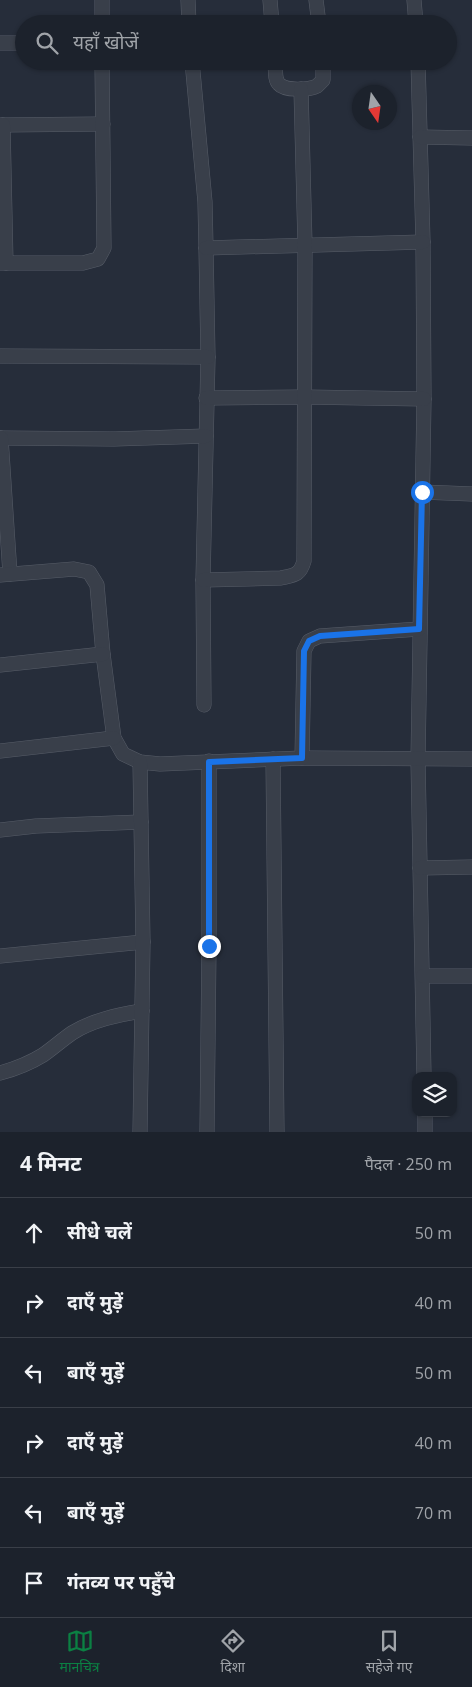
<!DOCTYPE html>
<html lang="hi">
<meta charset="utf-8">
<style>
body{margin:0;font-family:"Open Sans","Noto Sans Devanagari",sans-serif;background:#252a34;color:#f1f3f6}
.controls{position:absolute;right:15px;bottom:15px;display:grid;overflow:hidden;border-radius:10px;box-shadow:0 1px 4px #0004}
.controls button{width:45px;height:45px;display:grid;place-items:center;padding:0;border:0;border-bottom:1px solid #3a3f48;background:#1c222c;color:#f1f3f6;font:25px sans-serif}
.compass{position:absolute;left:352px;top:85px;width:45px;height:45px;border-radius:50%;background:#1c222c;box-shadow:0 1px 4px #0004;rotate:167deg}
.stop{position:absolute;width:15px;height:15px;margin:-11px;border:4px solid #1a73e8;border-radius:50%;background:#fff}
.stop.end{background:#1a73e8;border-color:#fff;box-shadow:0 1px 5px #0008}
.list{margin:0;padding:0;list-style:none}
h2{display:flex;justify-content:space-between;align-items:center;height:65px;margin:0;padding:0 20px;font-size:21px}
h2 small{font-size:16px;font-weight:400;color:#a0a4a9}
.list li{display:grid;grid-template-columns:32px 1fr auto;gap:15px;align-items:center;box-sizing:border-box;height:70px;padding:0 20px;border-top:1px solid #3a3f48}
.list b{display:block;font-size:19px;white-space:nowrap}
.list em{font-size:16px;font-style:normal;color:#a0a4a9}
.icon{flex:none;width:28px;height:28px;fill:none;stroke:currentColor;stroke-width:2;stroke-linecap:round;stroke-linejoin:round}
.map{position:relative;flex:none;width:472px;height:1132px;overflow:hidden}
.search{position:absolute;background:#1c222c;box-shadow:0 1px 4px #0004;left:15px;right:15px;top:15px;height:55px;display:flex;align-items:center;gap:12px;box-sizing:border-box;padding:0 18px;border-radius:28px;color:#a0a4a9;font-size:19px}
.sheet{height:485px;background:#1c222c}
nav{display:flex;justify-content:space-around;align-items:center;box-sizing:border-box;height:70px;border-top:1px solid #3a3f48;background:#1c222c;font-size:14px;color:#a0a4a9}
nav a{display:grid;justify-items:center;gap:2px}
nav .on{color:#0b8043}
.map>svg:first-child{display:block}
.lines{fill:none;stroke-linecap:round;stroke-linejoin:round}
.street-casing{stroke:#575d68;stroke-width:15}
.street{stroke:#393f4a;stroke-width:14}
.route{stroke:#1a73e8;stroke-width:6}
</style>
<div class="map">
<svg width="472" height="1132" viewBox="0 0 472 1132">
<rect width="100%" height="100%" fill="#262d3a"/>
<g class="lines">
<!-- street casing -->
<g class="street-casing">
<g id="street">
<path d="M 102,0 L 102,24"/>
<path d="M 188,0 L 189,24"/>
<path d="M 270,0 L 272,24"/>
<path d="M 316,0 L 319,24"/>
<path d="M 414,0 L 416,24"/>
<path d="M 0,43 L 24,43"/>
<path d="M 192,61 L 205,202 L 206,248 L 208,357 L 203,580 L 204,705"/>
<path d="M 275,61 C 276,68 274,79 279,84 C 285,91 309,90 317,86 C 318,85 322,81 323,80 L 323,61"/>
<path d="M 418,61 L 423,242 L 424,399 L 418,760 L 424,1076"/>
<path d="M 0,125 L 103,124"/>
<path d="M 3,125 L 6,263"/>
<path d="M 420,137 L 472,138"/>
<path d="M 206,248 L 423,242"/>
<path d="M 0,263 L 83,263 L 98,259 L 104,248 L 102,61"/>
<path d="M 0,356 L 208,357"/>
<path d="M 206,398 L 305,397 L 424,399"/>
<path d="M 0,438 L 114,439 L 206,436"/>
<path d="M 1,438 L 10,574"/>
<path d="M 422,492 L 472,494"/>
<path d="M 0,575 L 74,569 L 89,572 L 97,585 L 103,654 L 114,738 L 123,754 L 140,762 L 160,764 L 302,758 L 472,759"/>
<path d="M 203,580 L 281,578 C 295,575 300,575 304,561 L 305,245 L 301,89"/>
<path d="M 0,665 L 103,654"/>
<path d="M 0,751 L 114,738"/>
<path d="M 302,758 L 304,651 L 309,641 L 320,636 L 419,629"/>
<path d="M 273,759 L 277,1132"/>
<path d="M 0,830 L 36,826 L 141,822"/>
<path d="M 420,868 L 472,867"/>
<path d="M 0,956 L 143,942"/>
<path d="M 423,976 L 472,976"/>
<path d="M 0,1073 C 15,1069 30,1063 43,1055 C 53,1048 62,1040 72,1033 C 93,1020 117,1015 142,1011"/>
<path d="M 140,1132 L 143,942 L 140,762"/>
<path d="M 207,1132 L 209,946 L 209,761"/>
<path d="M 425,1132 L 425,1113"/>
</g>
</g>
<!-- street -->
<use href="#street" class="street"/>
</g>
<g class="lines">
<!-- route -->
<path class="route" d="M 209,946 L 209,762 L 302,758 L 304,651 L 309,641 L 320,636 L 419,629 L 422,492"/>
</g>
</svg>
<div class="controls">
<button><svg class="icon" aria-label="layers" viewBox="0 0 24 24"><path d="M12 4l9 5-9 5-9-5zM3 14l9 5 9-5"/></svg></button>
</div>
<svg class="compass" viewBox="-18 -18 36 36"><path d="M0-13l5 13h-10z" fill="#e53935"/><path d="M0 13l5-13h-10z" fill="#a0a4a9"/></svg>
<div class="stop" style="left:422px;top:492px"></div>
<div class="stop end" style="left:209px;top:946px"></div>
<div class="search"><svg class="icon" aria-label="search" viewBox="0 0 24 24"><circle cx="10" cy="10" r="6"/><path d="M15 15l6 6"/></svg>यहाँ खोजें</div>
</div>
<section class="sheet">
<h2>4 मिनट<small>पैदल · 250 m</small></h2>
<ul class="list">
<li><svg class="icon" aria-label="ahead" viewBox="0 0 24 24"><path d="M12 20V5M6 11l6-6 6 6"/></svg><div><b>सीधे चलें</b></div><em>50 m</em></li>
<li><svg class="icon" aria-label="right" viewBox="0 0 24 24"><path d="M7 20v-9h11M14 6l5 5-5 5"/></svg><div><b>दाएँ मुड़ें</b></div><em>40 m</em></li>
<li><svg class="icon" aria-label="left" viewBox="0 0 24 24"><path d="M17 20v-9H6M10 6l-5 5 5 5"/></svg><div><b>बाएँ मुड़ें</b></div><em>50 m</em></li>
<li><svg class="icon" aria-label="right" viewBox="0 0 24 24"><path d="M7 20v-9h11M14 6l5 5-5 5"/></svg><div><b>दाएँ मुड़ें</b></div><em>40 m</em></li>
<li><svg class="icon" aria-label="left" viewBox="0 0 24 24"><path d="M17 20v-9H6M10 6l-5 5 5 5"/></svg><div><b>बाएँ मुड़ें</b></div><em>70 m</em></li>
<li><svg class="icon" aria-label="arrive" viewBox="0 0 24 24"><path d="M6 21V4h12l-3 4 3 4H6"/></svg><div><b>गंतव्य पर पहुँचे</b></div></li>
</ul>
</section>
<nav>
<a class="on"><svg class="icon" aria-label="map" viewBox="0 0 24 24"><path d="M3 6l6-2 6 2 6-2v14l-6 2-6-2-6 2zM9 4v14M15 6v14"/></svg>मानचित्र</a>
<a><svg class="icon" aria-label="directions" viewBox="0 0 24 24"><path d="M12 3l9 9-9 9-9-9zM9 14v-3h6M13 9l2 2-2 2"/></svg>दिशा</a>
<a><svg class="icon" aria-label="saved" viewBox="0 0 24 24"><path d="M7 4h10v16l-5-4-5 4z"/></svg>सहेजे गए</a>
</nav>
